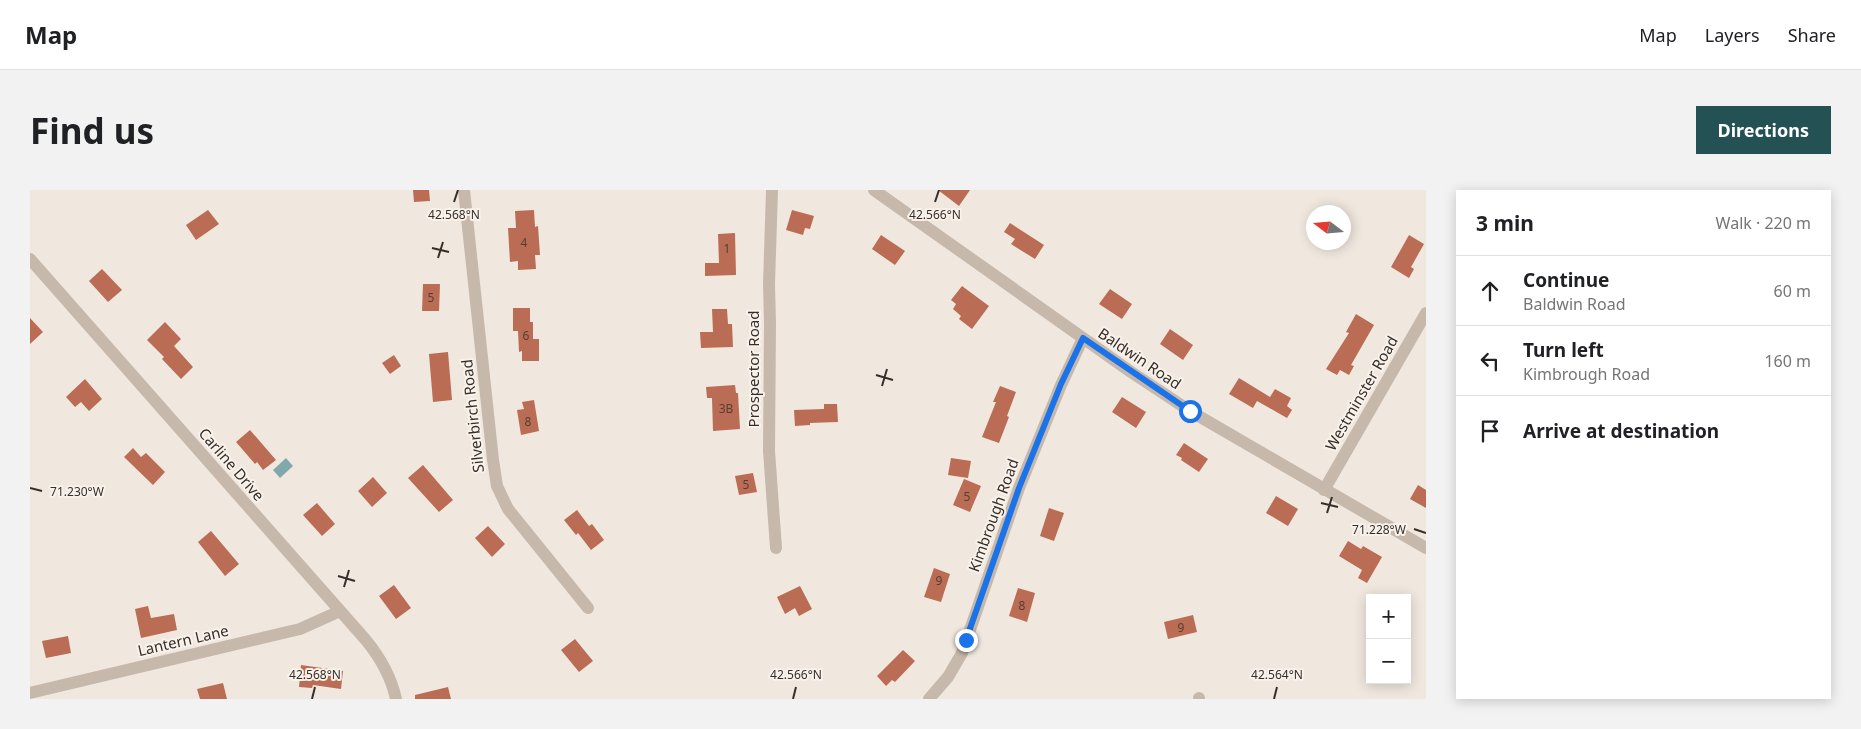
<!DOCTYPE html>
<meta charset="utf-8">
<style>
body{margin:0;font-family:"Noto Sans",sans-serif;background:#f2f2f2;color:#202124}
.controls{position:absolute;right:15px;bottom:15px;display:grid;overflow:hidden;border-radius:0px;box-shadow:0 2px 12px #0003}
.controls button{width:45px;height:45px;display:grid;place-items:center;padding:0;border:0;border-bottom:1px solid #e0e0e0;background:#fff;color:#202124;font:25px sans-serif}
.compass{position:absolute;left:1276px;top:15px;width:45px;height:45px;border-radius:50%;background:#fff;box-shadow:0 2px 12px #0003;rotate:286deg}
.stop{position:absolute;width:15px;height:15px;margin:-11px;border:4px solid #1a73e8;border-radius:50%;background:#fff}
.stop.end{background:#1a73e8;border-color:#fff;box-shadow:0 1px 5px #0008}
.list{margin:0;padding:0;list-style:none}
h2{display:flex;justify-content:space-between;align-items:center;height:65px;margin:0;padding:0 20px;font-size:21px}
h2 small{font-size:16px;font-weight:400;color:#757577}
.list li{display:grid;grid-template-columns:32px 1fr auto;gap:15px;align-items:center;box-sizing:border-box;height:70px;padding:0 20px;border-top:1px solid #e0e0e0}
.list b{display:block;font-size:19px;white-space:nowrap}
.list p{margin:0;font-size:16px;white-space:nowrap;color:#757577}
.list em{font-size:16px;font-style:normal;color:#757577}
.icon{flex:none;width:28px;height:28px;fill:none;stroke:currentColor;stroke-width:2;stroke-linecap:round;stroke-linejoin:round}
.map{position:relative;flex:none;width:1396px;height:509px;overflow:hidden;border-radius:0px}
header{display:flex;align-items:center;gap:30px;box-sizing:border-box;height:70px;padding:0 25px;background:#fff;border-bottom:1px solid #e0e0e0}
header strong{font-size:24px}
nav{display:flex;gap:28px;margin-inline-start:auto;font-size:18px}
.intro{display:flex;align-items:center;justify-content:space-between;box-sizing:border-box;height:120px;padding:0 30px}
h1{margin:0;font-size:35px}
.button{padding:12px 22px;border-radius:0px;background:#245154;color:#fff;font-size:18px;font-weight:700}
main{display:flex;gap:30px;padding:0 30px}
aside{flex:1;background:#fff;border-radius:0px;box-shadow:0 2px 12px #0003}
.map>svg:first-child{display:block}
.water{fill:#81a9ab}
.building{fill:#ba6c54}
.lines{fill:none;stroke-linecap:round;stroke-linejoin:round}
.minor{stroke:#c7b8ac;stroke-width:12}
.route{stroke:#1a73e8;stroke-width:6}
.ticks{fill:none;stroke:#362e2a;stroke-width:2}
.labels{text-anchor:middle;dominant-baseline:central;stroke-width:4;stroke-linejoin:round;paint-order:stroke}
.number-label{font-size:12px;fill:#573e34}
.street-label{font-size:15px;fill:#362e2a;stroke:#f8f2eb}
.ticks-label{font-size:12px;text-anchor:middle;fill:#362e2a;stroke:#f8f2eb;stroke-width:4;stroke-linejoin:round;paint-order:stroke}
</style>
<header>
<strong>Map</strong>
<nav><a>Map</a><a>Layers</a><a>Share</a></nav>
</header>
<div class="intro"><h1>Find us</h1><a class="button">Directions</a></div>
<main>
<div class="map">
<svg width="1396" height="509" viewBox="0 0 1396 509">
<rect width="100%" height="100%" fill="#f0e8df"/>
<!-- water -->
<path class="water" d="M 256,268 L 263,276 L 250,288 L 243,280 Z"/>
<!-- building -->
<g class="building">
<path d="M 383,0 L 399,0 L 400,11 L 384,12 Z"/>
<path d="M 908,0 L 940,0 L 929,16 Z"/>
<path d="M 178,20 L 189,34 L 166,50 L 156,35 Z"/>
<path d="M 504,20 L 505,37 L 508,36 L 510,65 L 505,65 L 506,79 L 488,80 L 488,71 L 480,72 L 478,38 L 486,38 L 485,21 Z"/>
<path d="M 762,20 L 784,26 L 780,39 L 775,38 L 773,45 L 756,40 Z"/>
<path d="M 980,33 L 1014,55 L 1005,69 L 981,54 L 985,49 L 974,42 Z"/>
<path d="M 705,43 L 706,85 L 675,86 L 675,73 L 689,73 L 688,44 Z"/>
<path d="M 851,45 L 875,61 L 865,75 L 842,59 Z"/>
<path d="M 1379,45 L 1394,54 L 1381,77 L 1384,79 L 1379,88 L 1361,77 Z"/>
<path d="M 72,79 L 92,100 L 78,112 L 59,91 Z"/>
<path d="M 393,94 L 410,94 L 409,121 L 392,121 Z"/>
<path d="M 932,96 L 959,116 L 942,139 L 929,129 L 931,126 L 923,119 L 926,114 L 921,110 Z"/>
<path d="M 1080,99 L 1102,114 L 1092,129 L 1069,114 Z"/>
<path d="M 483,118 L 500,118 L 500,132 L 503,132 L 503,149 L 509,149 L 509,171 L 492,171 L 492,161 L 489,162 L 488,141 L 483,141 Z"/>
<path d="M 682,119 L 697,119 L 698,134 L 702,134 L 703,157 L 671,158 L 670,142 L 683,142 Z"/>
<path d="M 1326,124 L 1344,135 L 1321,175 L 1324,176 L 1319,185 L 1310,180 L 1307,185 L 1296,179 L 1319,143 L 1316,142 Z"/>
<path d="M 0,128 L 13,142 L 0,154 Z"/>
<path d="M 135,132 L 151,149 L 144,156 L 163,177 L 151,189 L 132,169 L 134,167 L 117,150 Z"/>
<path d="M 1140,139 L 1163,155 L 1153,170 L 1130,154 Z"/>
<path d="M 418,162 L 422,210 L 403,212 L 399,164 Z"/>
<path d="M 364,165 L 371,176 L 360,184 L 352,173 Z"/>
<path d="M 1209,188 L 1240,207 L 1245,199 L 1261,208 L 1257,216 L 1262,220 L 1257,228 L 1227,211 L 1223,218 L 1199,204 Z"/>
<path d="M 55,189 L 72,209 L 59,221 L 51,212 L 45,217 L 36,207 Z"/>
<path d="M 705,195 L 706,203 L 708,203 L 710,239 L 683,241 L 682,208 L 677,208 L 676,197 Z"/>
<path d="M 970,196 L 986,202 L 977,226 L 979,227 L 969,253 L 952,247 L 966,212 L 963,212 Z"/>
<path d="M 1092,207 L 1116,222 L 1106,238 L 1082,222 Z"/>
<path d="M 504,210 L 509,241 L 491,245 L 487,220 L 494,219 L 492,212 Z"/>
<path d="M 794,214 L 807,214 L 808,232 L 780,233 L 780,235 L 765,236 L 764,220 L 794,219 Z"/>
<path d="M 220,240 L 246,270 L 233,280 L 227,272 L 225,274 L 206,252 Z"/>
<path d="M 1154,253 L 1178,269 L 1169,282 L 1151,270 L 1152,268 L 1146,265 Z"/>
<path d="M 103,258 L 111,267 L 116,263 L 135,282 L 123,295 L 94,267 Z"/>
<path d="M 921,268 L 941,271 L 938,288 L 918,285 Z"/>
<path d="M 393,275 L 423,310 L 409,322 L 378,288 Z"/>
<path d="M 723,283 L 727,302 L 709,305 L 705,286 Z"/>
<path d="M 343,287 L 357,303 L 342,317 L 328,301 Z"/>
<path d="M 934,289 L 951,296 L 940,322 L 923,315 Z"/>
<path d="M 1388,295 L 1396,300 L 1396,318 L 1380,309 Z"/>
<path d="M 1246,306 L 1268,319 L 1258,336 L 1236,323 Z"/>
<path d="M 287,313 L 305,334 L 292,346 L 273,325 Z"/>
<path d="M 1019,318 L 1034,323 L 1024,351 L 1010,346 Z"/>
<path d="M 547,320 L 559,336 L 562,334 L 574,350 L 561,360 L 548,343 L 546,345 L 534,330 Z"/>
<path d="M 458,336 L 475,354 L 462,367 L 445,348 Z"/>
<path d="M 181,341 L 209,374 L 195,386 L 168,352 Z"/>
<path d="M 1318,351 L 1331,359 L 1333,356 L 1352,367 L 1337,393 L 1328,388 L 1332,380 L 1309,366 Z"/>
<path d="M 904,378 L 920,384 L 911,412 L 894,407 Z"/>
<path d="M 364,395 L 381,418 L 366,429 L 349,406 Z"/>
<path d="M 770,396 L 782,419 L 769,426 L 765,418 L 755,424 L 747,407 Z"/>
<path d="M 988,398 L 1005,403 L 997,432 L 979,426 Z"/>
<path d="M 118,416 L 121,428 L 144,424 L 147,440 L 111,448 L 105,419 Z"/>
<path d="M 1163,425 L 1167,442 L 1138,449 L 1134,432 Z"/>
<path d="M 38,446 L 41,463 L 16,468 L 12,451 Z"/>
<path d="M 545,449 L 563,471 L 549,482 L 531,460 Z"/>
<path d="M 873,460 L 885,471 L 865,492 L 862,490 L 856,496 L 847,486 Z"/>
<path d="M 271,475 L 313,481 L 311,499 L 283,495 L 282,498 L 269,497 Z"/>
<path d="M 193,493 L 197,509 L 170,509 L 167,499 Z"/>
<path d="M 418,497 L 421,509 L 385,509 L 385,505 Z"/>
</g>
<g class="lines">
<!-- minor -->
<g class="minor">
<path d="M 434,0 L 463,270 L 467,296 L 478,319 L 558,418"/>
<path d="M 742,0 L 739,94 L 740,134 L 739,261 L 746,358"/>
<path d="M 844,0 L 1101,182 L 1160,221 L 1396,358"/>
<path d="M 0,69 L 335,449 C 350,467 361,486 366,509"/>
<path d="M 1294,300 L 1396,123"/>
<path d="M 0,503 L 270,439 L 310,421"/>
<path d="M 1169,508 L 1169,509"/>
<path d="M 899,509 L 918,487 L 932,463 L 989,298 L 1031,195 L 1053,148"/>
</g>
</g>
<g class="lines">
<!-- route -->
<path class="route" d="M 936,450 L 989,298 L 1031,194 L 1053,148 L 1160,221"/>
</g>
<!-- ticks -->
<path class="ticks" d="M 424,12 L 428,0M 905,12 L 909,0M 402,58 L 419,62M 408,68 L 413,52M 846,185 L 863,190M 852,196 L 857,179M 0,298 L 12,301M 1291,313 L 1308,317M 1297,323 L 1302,307M 1384,339 L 1396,343M 308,386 L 325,391M 314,397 L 319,380M 282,509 L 285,497M 763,509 L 766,497M 1244,509 L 1247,497"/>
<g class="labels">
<!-- number labels -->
<g class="number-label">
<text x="494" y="52">4</text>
<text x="697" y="58">1</text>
<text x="401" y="107">5</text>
<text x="496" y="145">6</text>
<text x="696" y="218">3B</text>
<text x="498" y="231">8</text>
<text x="716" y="294">5</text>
<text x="937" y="306">5</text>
<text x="909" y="390">9</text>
<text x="992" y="415">8</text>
<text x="1151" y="437">9</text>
</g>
<!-- street labels -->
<g class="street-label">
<text transform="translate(1110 168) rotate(34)">Baldwin Road</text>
<text transform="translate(723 179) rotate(-90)">Prospector Road</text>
<text transform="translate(1331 203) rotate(-60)">Westminster Road</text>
<text transform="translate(442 226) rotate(-96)">Silverbirch Road</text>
<text transform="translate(202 274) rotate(49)">Carline Drive</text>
<text transform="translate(963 325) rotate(-70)">Kimbrough Road</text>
<text transform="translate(153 450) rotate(-13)">Lantern Lane</text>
</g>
</g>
<g class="ticks-label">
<text x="424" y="29">42.568°N</text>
<text x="905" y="29">42.566°N</text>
<text x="47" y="306">71.230°W</text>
<text x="1349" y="344">71.228°W</text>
<text x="285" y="489">42.568°N</text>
<text x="766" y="489">42.566°N</text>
<text x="1247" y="489">42.564°N</text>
</g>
</svg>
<div class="controls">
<button>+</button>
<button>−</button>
</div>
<svg class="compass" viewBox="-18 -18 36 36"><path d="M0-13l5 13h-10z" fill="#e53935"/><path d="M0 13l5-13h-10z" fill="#757577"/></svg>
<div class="stop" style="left:1160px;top:221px"></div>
<div class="stop end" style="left:936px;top:450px"></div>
</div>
<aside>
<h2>3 min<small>Walk · 220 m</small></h2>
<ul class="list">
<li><svg class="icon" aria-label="ahead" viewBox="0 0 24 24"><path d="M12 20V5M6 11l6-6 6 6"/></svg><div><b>Continue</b><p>Baldwin Road</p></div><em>60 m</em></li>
<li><svg class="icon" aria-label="left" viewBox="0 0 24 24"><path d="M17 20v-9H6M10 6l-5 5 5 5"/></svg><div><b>Turn left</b><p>Kimbrough Road</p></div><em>160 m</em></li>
<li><svg class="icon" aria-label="arrive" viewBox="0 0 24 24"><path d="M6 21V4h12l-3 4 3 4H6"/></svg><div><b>Arrive at destination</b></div></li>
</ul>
</aside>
</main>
